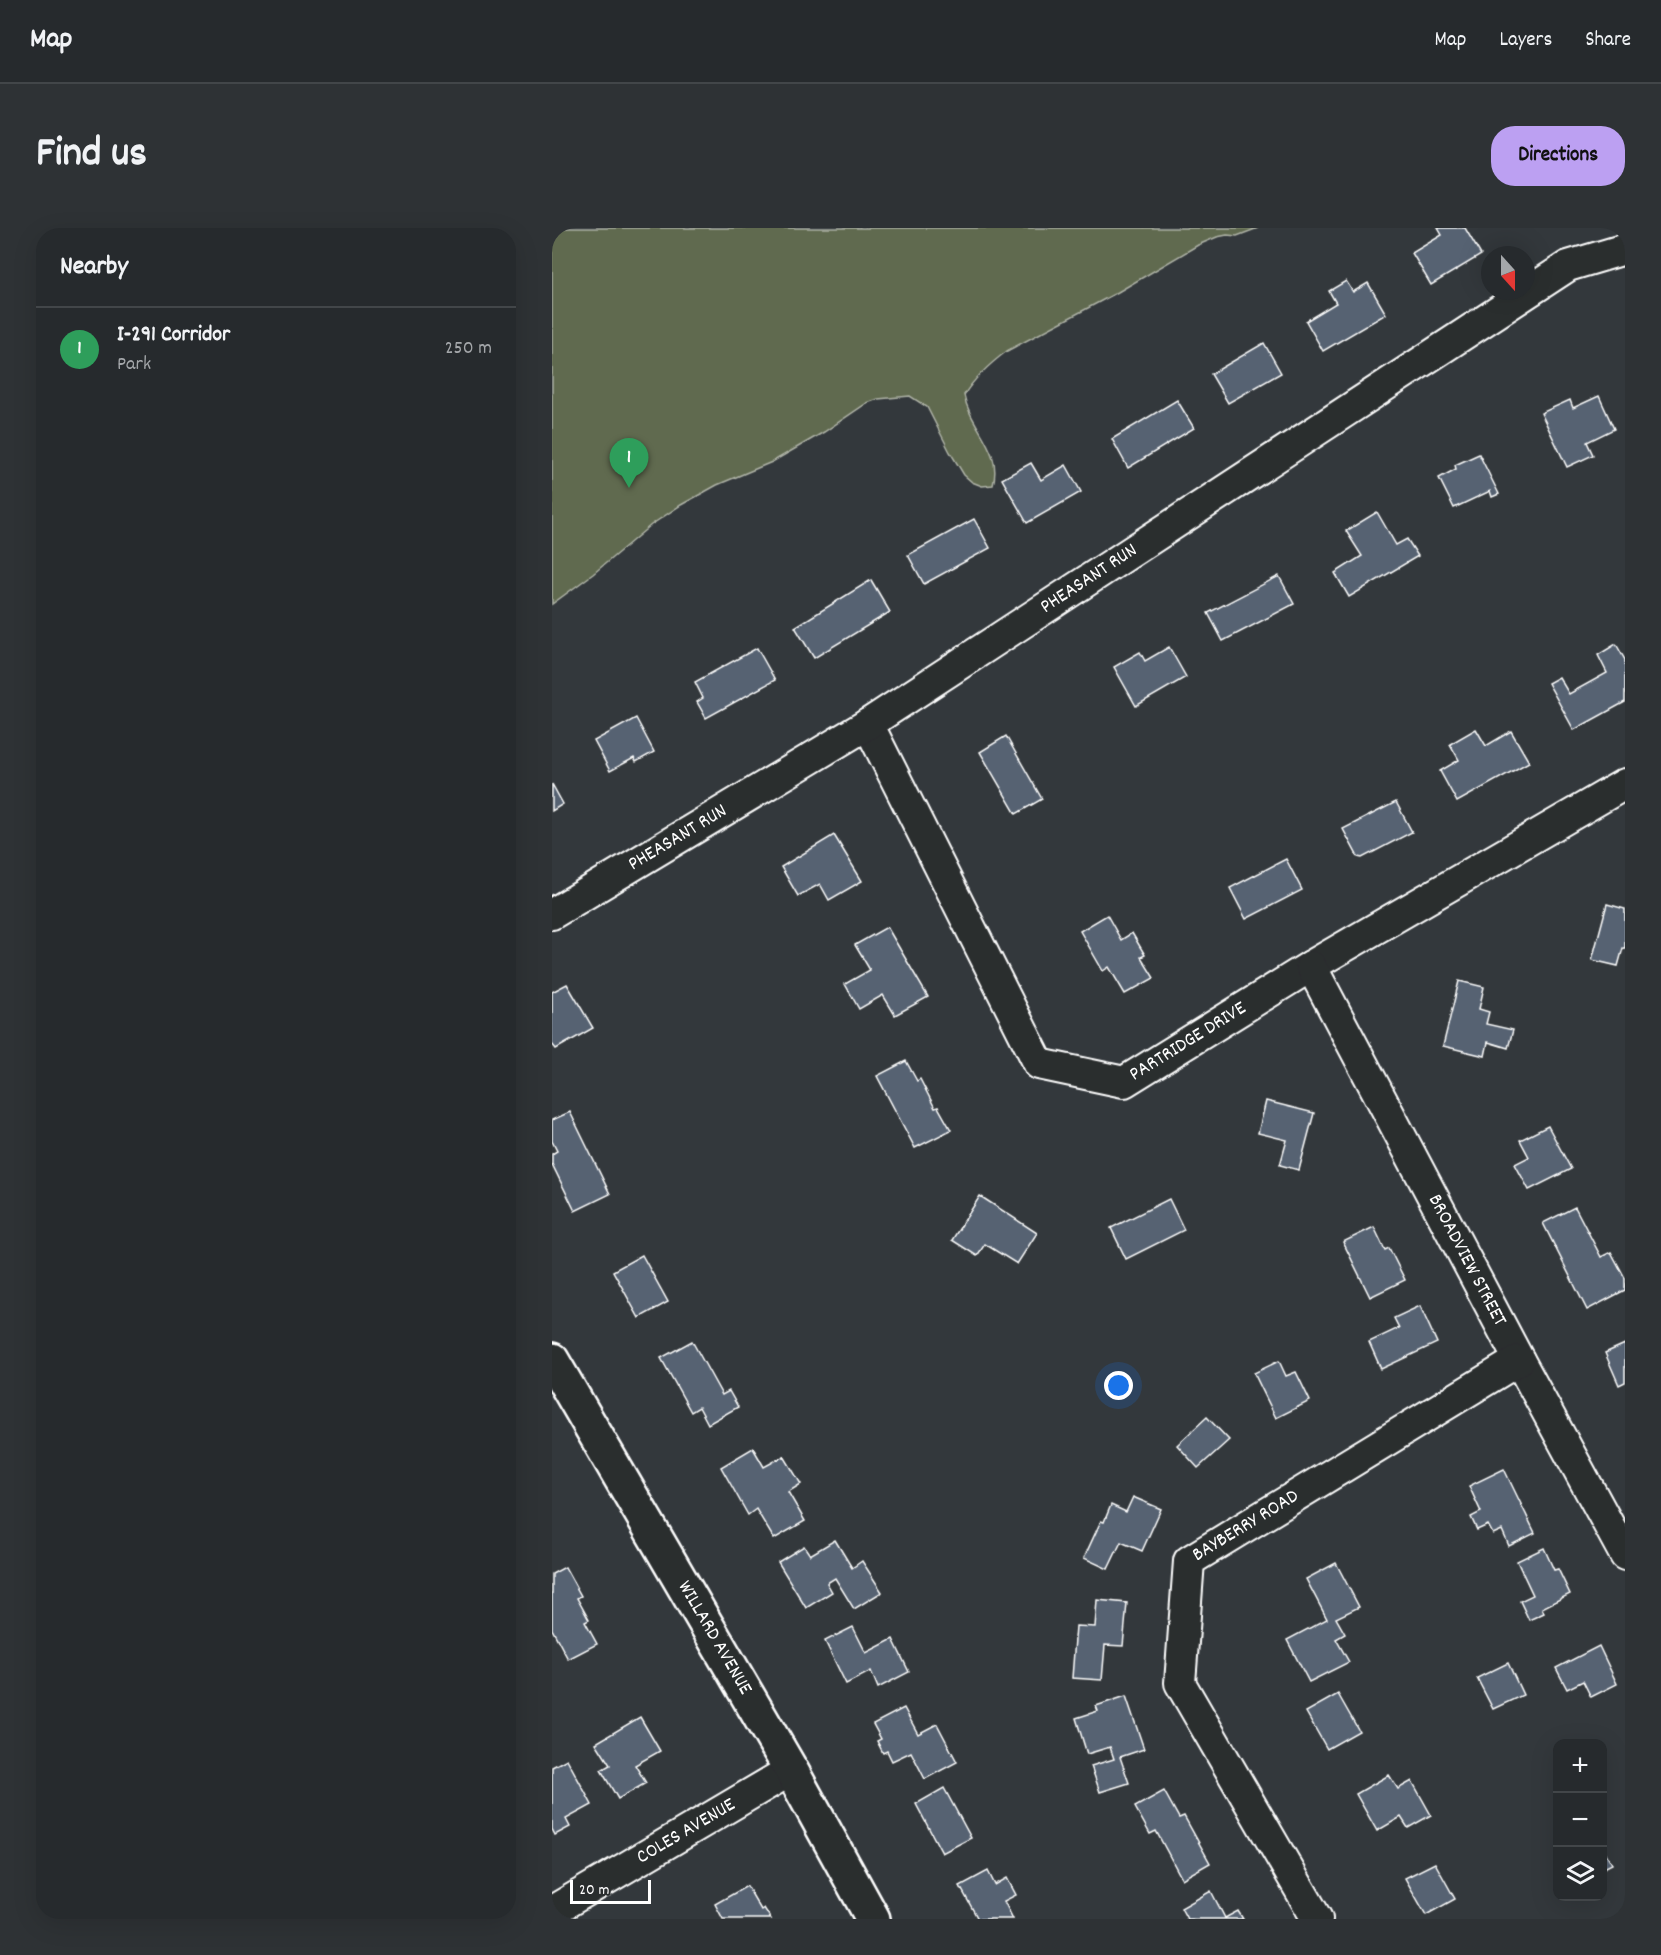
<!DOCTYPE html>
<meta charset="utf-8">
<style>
body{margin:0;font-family:Dekko,sans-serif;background:#2e3235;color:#f1f3f6}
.controls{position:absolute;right:18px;bottom:18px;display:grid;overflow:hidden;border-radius:12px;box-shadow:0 6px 24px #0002}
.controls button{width:54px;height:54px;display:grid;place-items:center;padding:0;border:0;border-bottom:2px solid #424649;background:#262a2d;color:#f1f3f6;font:30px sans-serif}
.compass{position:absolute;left:929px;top:18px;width:54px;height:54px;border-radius:50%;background:#262a2d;box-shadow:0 6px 24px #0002;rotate:159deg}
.scale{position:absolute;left:18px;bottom:15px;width:81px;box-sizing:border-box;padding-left:6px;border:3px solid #fff;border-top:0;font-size:16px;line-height:21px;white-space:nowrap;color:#fff;-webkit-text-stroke:4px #2a2d2e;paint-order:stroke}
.you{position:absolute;left:567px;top:1158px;width:21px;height:21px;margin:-15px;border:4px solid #fff;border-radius:50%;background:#1a73e8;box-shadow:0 0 0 9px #1a73e833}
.badge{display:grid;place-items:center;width:39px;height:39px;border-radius:50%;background:#bca0f2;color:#fff;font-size:20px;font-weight:700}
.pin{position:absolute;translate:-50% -50px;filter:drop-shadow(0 2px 3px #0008)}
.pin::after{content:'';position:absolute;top:32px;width:21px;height:18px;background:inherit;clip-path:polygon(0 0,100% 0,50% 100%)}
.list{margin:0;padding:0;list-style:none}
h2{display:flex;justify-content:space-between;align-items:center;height:78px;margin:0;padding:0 24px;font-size:26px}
h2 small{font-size:20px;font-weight:400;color:#a4a7aa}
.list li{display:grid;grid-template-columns:39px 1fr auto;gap:18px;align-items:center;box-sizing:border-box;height:84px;padding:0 24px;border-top:2px solid #424649}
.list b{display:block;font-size:22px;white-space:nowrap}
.list p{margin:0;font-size:20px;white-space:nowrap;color:#a4a7aa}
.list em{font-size:20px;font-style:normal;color:#a4a7aa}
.icon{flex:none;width:33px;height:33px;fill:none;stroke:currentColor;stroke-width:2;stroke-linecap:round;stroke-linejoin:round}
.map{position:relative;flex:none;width:1073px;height:1691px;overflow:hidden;border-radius:24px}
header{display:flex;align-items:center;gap:36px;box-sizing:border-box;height:84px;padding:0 30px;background:#262a2d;border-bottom:2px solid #424649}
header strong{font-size:28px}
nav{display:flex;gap:33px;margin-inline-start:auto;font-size:21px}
.intro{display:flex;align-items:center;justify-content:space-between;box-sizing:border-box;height:144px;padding:0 36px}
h1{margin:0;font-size:42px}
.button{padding:15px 27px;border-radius:24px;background:#bca0f2;color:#111;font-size:21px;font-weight:700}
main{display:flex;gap:36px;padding:0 36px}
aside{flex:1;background:#262a2d;border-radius:24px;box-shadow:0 6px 24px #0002}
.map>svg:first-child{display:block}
.green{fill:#606a50;stroke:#b0b4a8;stroke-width:1.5}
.building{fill:#566272;stroke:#fff;stroke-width:1.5}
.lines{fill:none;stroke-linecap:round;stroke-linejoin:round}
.street-casing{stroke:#fff;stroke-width:34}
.secondary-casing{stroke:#fff;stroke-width:38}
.street{stroke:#2a2d2e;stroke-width:30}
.secondary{stroke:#2a2d2e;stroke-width:33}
.labels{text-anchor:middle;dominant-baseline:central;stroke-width:5;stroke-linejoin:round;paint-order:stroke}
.street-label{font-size:20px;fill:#fff;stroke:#2a2d2e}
</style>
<header>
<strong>Map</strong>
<nav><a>Map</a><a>Layers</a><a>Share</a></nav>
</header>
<div class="intro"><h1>Find us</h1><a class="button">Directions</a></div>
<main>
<aside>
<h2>Nearby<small></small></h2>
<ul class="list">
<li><span class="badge" style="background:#2e9e5b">1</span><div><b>I-291 Corridor</b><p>Park</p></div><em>250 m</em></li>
</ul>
</aside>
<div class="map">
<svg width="1073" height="1691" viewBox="0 0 1073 1691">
<rect width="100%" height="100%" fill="#33383c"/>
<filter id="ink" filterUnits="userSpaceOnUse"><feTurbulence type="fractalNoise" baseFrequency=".0167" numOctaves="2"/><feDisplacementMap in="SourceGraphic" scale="12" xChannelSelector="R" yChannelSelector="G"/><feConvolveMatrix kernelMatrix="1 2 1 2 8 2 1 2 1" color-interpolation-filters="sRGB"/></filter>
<g filter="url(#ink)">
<!-- green -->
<path class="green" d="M 0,0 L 706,0 L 685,8 L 675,7 L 665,9 L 646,17 L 566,64 L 455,123 C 439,135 423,149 412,167 C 418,200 451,221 441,257 L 430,258 L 420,254 L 412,247 L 398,224 L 375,179 L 358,168 L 326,171 L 315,175 L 272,204 L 220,234 L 165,257 L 129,277 L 99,297 L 41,346 L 0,376 Z"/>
<!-- building -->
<g class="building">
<path d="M 886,0 L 913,0 L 929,27 L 879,57 L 860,25 L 890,7 Z"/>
<path d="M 794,53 L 801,64 L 816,55 L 834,86 L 771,123 L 754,93 L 784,75 L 777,63 Z"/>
<path d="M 712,115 L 729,145 L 676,175 L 659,146 Z"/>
<path d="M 1047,168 L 1062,201 L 1035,214 L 1041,227 L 1015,239 L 989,185 L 1018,172 L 1021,180 Z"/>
<path d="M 625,172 L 642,200 L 576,240 L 560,211 Z"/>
<path d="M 927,226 L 947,266 L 940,269 L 938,263 L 902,280 L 887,250 L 904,241 L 903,237 Z"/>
<path d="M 479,235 L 489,252 L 514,237 L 529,264 L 475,295 L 450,251 Z"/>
<path d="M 825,284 L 844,317 L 855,311 L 866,328 L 797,369 L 783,345 L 810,328 L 794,303 Z"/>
<path d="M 422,291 L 438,320 L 372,356 L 356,327 Z"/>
<path d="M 727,348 L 742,376 L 671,413 L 656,385 Z"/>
<path d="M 319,352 L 338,384 L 262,430 L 243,399 Z"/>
<path d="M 1064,416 L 1073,432 L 1073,474 L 1022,502 L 996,455 L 1007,449 L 1017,466 L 1055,445 L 1046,427 Z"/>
<path d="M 617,419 L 634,449 L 584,478 L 562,439 L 588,424 L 593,433 Z"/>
<path d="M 205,420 L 223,452 L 154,490 L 145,474 L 151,470 L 143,454 Z"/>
<path d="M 84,490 L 102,524 L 84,534 L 82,530 L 58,543 L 42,513 Z"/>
<path d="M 924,501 L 934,518 L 959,503 L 977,534 L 905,574 L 888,543 L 907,532 L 898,516 Z"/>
<path d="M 454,508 L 490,571 L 464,586 L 428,524 Z"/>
<path d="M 0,556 L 11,576 L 0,583 Z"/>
<path d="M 844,574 L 860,604 L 810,630 L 806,629 L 791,601 Z"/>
<path d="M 282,607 L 310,653 L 277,672 L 268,656 L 246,668 L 229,639 Z"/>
<path d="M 734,631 L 750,662 L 694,691 L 678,660 Z"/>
<path d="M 1055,676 L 1073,681 L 1073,720 L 1071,720 L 1066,738 L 1040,732 Z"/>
<path d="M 555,687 L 569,712 L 580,705 L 593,727 L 589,729 L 602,750 L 573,766 L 557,739 L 551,743 L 528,703 Z"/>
<path d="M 335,699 L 376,769 L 343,787 L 331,767 L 307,781 L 293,756 L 318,742 L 303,717 Z"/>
<path d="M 907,753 L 932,759 L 927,781 L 937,784 L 934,796 L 961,802 L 956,820 L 936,814 L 933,828 L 891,818 Z"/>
<path d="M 15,756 L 41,800 L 4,821 L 0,816 L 0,764 Z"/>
<path d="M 354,833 L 365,853 L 368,851 L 383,880 L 386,879 L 399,902 L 363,920 L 325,848 Z"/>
<path d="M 714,873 L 762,885 L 747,942 L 728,937 L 735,912 L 706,905 Z"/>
<path d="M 18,884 L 58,966 L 23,983 L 0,936 L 0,926 L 5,923 L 0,913 L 0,892 Z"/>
<path d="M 996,898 L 1019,941 L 977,962 L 963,936 L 977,929 L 968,912 Z"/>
<path d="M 428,968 L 485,1005 L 465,1036 L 433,1016 L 425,1028 L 400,1012 Z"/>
<path d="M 617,971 L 632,1002 L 574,1031 L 559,1000 Z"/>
<path d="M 1023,979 L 1049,1029 L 1059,1024 L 1073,1050 L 1073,1062 L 1035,1082 L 991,995 Z"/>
<path d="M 822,999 L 833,1022 L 837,1020 L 853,1052 L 818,1069 L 791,1014 Z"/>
<path d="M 90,1027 L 116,1074 L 87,1090 L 61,1043 Z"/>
<path d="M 868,1078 L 885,1115 L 829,1141 L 817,1114 L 847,1100 L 842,1090 Z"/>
<path d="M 140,1113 L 170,1167 L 177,1163 L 186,1179 L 156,1196 L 147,1179 L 139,1184 L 109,1130 Z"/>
<path d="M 1073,1116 L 1073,1154 L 1067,1157 L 1053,1125 Z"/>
<path d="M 727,1133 L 734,1148 L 744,1144 L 758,1173 L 724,1190 L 702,1145 Z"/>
<path d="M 655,1189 L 677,1212 L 646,1240 L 625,1217 Z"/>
<path d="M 201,1220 L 212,1239 L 232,1228 L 249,1256 L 236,1264 L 253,1293 L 222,1311 L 204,1281 L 196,1287 L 169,1239 Z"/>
<path d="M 952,1241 L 983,1305 L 957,1318 L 950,1302 L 941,1306 L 936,1297 L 925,1302 L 919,1289 L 929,1284 L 917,1258 Z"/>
<path d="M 581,1269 L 609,1281 L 590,1323 L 569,1314 L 556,1341 L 532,1330 L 549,1293 L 552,1294 L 559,1277 L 574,1284 Z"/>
<path d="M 283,1312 L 300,1340 L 310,1333 L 330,1364 L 302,1381 L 283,1350 L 275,1355 L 280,1364 L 254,1380 L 226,1334 L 252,1318 L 258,1327 Z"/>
<path d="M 992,1320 L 1002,1342 L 1006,1341 L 1018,1366 L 990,1380 L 992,1385 L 977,1392 L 968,1373 L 981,1367 L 965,1333 Z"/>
<path d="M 784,1335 L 807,1379 L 784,1390 L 793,1406 L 784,1411 L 797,1434 L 757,1454 L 735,1412 L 775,1391 L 754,1351 Z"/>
<path d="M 13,1339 L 29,1368 L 25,1370 L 37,1392 L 33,1394 L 45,1416 L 16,1431 L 0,1401 L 0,1346 Z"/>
<path d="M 545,1372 L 575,1375 L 571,1418 L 553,1417 L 550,1452 L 520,1450 L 524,1398 L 543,1399 Z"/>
<path d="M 301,1399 L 314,1425 L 341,1411 L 357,1444 L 326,1460 L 319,1443 L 294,1456 L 273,1413 Z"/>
<path d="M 1047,1418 L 1065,1456 L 1039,1469 L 1031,1453 L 1015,1461 L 1004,1440 Z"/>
<path d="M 956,1435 L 971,1467 L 941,1481 L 925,1450 Z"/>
<path d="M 786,1466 L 807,1503 L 775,1521 L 754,1484 Z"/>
<path d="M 574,1468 L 592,1521 L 568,1529 L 577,1555 L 548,1564 L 539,1538 L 562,1531 L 558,1519 L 535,1526 L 524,1490 L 546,1483 L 544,1478 Z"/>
<path d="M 352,1480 L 366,1506 L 385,1496 L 405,1534 L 373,1551 L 359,1524 L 340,1533 L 335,1523 L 331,1525 L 325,1513 L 329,1511 L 321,1496 Z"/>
<path d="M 88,1489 L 108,1523 L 83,1537 L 94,1555 L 66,1571 L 49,1542 L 58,1537 L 44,1515 Z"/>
<path d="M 15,1531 L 40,1577 L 14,1591 L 18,1599 L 3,1607 L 0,1601 L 0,1539 Z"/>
<path d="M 837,1547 L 846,1561 L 860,1553 L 879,1587 L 856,1600 L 849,1589 L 825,1603 L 804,1566 Z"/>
<path d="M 392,1560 L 419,1610 L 390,1625 L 364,1576 Z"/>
<path d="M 612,1563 L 627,1590 L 632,1588 L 658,1635 L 630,1651 L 604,1603 L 598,1606 L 583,1579 Z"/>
<path d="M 1050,1618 L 1060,1636 L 1050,1641 Z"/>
<path d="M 883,1635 L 903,1671 L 874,1687 L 853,1650 Z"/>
<path d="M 436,1643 L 443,1657 L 455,1650 L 464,1667 L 452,1673 L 461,1691 L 426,1691 L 408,1658 Z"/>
<path d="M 195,1658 L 209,1682 L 212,1680 L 219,1691 L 171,1691 L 163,1676 Z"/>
<path d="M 659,1663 L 673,1690 L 686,1683 L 691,1691 L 635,1691 L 629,1680 Z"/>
</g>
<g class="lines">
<!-- street casing -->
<g class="street-casing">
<g id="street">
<path id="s1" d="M 316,496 L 487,836 L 572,854 L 759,738 L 1073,556"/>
<path id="s2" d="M 0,686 L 316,496 L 1016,38 L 1073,21"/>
<path id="s3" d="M 759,738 L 967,1132 L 1073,1327"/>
<path id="s4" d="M 0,1683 L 239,1542"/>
<path id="s5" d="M 765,1691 L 628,1455 L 637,1333 L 967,1132"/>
</g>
</g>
<!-- secondary casing -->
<g class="secondary-casing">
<g id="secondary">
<path id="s6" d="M 0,1132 L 239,1542 L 321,1691"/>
</g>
</g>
<!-- street -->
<use href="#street" class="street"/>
<!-- secondary -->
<use href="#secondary" class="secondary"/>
</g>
</g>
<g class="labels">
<!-- street labels -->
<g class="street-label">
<text stroke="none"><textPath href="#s2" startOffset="633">PHEASANT RUN</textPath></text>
<text stroke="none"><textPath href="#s2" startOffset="147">PHEASANT RUN</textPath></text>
<text stroke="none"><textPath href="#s1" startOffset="543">PARTRIDGE DRIVE</textPath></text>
<text stroke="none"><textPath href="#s3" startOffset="333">BROADVIEW STREET</textPath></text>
<text stroke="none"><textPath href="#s5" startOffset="462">BAYBERRY ROAD</textPath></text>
<text stroke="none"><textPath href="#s6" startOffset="322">WILLARD AVENUE</textPath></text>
<text stroke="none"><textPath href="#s4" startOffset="156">COLES AVENUE</textPath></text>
</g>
</g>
</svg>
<div class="controls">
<button>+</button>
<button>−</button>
<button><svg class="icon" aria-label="layers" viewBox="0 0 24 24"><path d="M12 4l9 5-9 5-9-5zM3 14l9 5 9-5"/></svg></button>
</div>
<svg class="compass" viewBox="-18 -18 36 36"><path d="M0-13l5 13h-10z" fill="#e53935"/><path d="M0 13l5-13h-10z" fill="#a4a7aa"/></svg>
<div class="scale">20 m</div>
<div class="you"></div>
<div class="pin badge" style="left:77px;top:260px;background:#2e9e5b">1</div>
</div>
</main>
